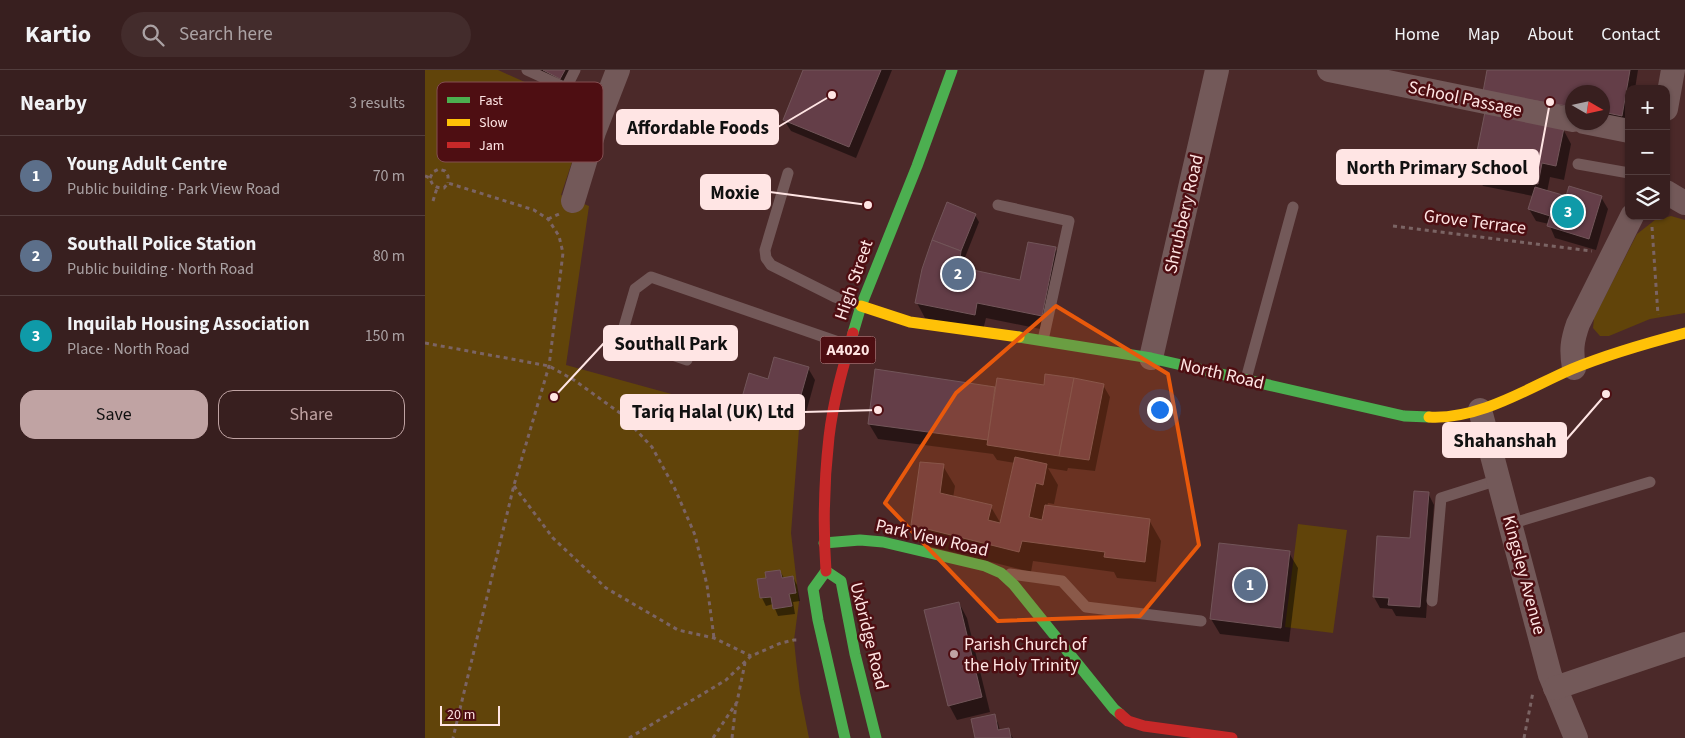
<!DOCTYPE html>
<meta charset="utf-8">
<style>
body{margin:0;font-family:"Source Sans 3",sans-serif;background:#432c2c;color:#f1f3f6}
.controls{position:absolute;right:15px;top:15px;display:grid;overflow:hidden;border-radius:10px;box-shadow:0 1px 4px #0004}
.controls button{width:45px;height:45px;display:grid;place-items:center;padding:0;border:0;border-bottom:1px solid #523d3d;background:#381f1f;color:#f1f3f6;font:25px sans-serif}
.compass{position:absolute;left:1140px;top:15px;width:45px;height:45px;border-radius:50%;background:#381f1f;box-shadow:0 1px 4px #0004;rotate:99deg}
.scale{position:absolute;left:15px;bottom:12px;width:60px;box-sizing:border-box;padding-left:5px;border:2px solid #ffe5e4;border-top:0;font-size:14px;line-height:18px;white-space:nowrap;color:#ffe5e4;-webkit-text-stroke:4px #4e0e12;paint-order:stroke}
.you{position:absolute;left:734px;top:339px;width:18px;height:18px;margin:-12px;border:4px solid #fff;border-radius:50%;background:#1a73e8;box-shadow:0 0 0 8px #1a73e833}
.badge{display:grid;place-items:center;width:32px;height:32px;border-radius:50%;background:#c0a3a3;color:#fff;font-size:16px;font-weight:700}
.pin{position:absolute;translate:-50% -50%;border:2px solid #fff;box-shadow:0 1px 5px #0006}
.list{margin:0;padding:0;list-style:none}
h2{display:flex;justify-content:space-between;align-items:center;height:65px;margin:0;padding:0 20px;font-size:21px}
h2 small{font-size:16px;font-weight:400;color:#aba2a4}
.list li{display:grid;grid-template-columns:32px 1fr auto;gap:15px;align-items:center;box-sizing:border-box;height:80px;padding:0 20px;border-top:1px solid #523d3d}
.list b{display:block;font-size:19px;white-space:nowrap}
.list p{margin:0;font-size:16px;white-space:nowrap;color:#aba2a4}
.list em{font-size:16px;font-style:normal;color:#aba2a4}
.actions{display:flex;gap:10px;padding:15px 20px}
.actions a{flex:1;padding:11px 0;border:1px solid #c0a3a3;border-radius:15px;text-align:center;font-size:18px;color:#c0a3a3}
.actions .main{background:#c0a3a3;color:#111}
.icon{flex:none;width:28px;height:28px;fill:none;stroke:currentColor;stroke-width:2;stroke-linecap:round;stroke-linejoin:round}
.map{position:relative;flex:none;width:1260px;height:668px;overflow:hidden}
header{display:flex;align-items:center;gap:30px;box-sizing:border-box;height:70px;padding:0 25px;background:#381f1f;border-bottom:1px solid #523d3d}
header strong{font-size:24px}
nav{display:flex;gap:28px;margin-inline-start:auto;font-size:18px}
.search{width:350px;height:45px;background:#432c2c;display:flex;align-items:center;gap:12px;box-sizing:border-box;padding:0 18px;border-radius:28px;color:#aba2a4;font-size:19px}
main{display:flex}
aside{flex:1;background:#381f1f}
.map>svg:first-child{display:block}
.green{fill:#61440a}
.shadow{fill:#0007}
.building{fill:#643e48;stroke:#725559}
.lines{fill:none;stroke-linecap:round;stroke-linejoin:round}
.path{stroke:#7b6464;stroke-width:3;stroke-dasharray:4 4;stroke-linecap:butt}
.lane{stroke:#735959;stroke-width:11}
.street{stroke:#735959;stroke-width:24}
.fast{stroke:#4caf50;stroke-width:11}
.slow{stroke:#ffc107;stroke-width:11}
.jam{stroke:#c62828;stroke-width:11}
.marked{fill:#e8590c;fill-opacity:0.2;stroke:#e8590c;stroke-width:4;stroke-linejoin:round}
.poi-dot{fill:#c0a3a3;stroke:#4e0e12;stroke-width:2}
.labels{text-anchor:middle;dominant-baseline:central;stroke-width:5;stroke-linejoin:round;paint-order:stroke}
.shield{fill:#4e0e12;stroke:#caa4a5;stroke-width:1}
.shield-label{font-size:16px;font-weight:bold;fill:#ffe5e4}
.street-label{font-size:18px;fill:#ffe5e4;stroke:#4e0e12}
.poi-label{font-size:18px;fill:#ffe5e4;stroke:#4e0e12;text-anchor:start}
.key{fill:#4e0e12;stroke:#834e51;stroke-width:1}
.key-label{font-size:14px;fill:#ffe5e4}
.leader{fill:none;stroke:#ffe5e4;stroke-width:2}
.callout-dot{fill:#ffe5e4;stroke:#4e0e12;stroke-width:2}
.callout{fill:#ffe5e4;stroke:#ffe5e4;stroke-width:2}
.callout-label{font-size:19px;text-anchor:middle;font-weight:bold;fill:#111}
</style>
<header>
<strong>Kartio</strong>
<div class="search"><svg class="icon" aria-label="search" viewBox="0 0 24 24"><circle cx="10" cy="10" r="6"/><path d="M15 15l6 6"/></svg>Search here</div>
<nav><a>Home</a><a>Map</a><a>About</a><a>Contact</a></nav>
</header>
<main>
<aside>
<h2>Nearby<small>3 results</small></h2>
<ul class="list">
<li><span class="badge" style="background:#5c6f8a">1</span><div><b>Young Adult Centre</b><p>Public building · Park View Road</p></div><em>70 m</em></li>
<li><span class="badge" style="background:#5c6f8a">2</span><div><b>Southall Police Station</b><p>Public building · North Road</p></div><em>80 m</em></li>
<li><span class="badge" style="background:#0f9aa8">3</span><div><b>Inquilab Housing Association</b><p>Place · North Road</p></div><em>150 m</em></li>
</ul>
<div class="actions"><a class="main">Save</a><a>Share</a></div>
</aside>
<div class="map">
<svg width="1260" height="668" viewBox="0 0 1260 668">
<rect width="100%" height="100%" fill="#4b2929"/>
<!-- green -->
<g class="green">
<path d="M 0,0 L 73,0 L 164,41 L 136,125 L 164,136 L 141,295 L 374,359 L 366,463 L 374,532 L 369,570 L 371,590 L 375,623 L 384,668 L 0,668 Z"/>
<path d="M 1246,146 L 1260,150 L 1260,243 L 1225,249 L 1184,266 L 1175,266 L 1168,258 L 1169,248 L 1212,164 L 1230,150 Z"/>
<path d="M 873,454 L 922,460 L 908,563 L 860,557 Z"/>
</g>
<!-- shadow -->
<g class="shadow">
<path d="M 105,0 L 152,0 L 142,20 Z"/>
<path d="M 380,0 L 467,0 L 431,88 L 366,61 L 359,50 Z"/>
<path d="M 1063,0 L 1213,0 L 1210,19 L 1204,19 L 1204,53 L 1178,52 L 1178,22 L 1148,22 L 1148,47 Z"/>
<path d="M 1138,59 L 1146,74 L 1139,110 L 1125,107 L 1122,122 L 1142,127 L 1176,127 L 1183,139 L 1171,180 L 1130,168 L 1124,154 L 1111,151 L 1104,139 L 1108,126 L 1058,116 L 1049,101 Z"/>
<path d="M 550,145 L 554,152 L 539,190 L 544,197 L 543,200 L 596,211 L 630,178 L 639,193 L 625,261 L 561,248 L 558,260 L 500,248 L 492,233 Z"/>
<path d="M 383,298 L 390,310 L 377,357 L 324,342 L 317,331 L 344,311 Z"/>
<path d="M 451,301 L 572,319 L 678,315 L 685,327 L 670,401 L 643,398 L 642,401 L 623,398 L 633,415 L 629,434 L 623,433 L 622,436 L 724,450 L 736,471 L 731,512 L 692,508 L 689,502 L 608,491 L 606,502 L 499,475 L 487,455 L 518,396 L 530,416 L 528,428 L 566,437 L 576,454 L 590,393 L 572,390 L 568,384 L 453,369 L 444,354 Z"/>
<path d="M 1003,423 L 1009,435 L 1001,548 L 971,546 L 967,539 L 955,538 L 949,527 L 987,470 Z"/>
<path d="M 864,483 L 873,498 L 864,572 L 795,564 L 786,549 Z"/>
<path d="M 355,501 L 359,508 L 368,507 L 372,515 L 375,531 L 368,532 L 370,544 L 353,546 L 348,534 L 341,536 L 337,528 L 334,510 L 343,509 Z"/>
<path d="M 534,533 L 542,548 L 565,642 L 532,650 L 524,635 Z"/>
<path d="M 569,646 L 573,653 L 575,661 L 583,660 L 588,668 L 551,668 Z"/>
</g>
<!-- building -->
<g class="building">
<path d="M 118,0 L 140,0 L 135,9 Z"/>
<path d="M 378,0 L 456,0 L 424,77 L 358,50 Z"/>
<path d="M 1062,0 L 1205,0 L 1197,46 L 1178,42 L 1178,22 L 1148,22 L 1148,37 L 1058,22 Z"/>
<path d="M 1060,42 L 1139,58 L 1131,96 L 1117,93 L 1113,114 L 1048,101 Z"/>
<path d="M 1144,116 L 1177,126 L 1164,169 L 1122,156 L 1125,146 L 1103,139 L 1110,117 L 1141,126 Z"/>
<path d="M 522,132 L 551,144 L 536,181 L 507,170 Z"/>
<path d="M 507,170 L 536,181 L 534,197 L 595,210 L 603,172 L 631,177 L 617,246 L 552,233 L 550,245 L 490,233 L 497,199 Z"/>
<path d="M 349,287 L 384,297 L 370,346 L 316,331 L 324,303 L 343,309 Z"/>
<path d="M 450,299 L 570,317 L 563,370 L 443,354 Z"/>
<path d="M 620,304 L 649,308 L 634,386 L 562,375 L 572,308 L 619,315 Z"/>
<path d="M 649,308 L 679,314 L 664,390 L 634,386 Z"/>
<path d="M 590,387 L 622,394 L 618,415 L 611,413 L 604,447 L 617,450 L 620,435 L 725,449 L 720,492 L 679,487 L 680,482 L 597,471 L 594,482 L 486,455 L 495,392 L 519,394 L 515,423 L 567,435 L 563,450 L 575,453 Z"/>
<path d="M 989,421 L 1004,422 L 995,537 L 963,535 L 964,528 L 948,527 L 952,466 L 985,468 Z"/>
<path d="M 794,473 L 865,481 L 856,558 L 785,549 Z"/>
<path d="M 355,500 L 357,508 L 368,506 L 371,523 L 364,524 L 367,536 L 348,539 L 346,527 L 335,528 L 332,509 L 341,508 L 340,502 Z"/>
<path d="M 534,532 L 557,627 L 523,636 L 499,540 Z"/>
<path d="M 570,644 L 573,660 L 584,658 L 586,668 L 550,668 L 546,649 Z"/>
</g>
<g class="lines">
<!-- path -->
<g class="path">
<path d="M 0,106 L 5,108 C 7,116 11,118 19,118 L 23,113 L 109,140 L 123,149 L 134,166 L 138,183 L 124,296 L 89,415 L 28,668"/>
<path d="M 5,108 L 8,102 L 14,99 L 20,101 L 23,106 L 23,113"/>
<path d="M 8,131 L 12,118"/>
<path d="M 123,149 L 134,144"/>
<path d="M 968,156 L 1167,181"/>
<path d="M 1227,157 L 1233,245"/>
<path d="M 0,273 L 124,296 L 149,310 L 195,343 L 227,377 L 250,419 L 270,465 L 282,515 L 289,568"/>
<path d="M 89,416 L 128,468 L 181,518 L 253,560 L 289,568 L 326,586"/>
<path d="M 204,668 L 301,610 L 326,586 L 356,573 L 369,570 L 375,570"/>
<path d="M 288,668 L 312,632 L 320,593"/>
<path d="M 307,668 L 311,634"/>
<path d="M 1099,668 L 1108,622"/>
</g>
<!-- lane -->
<g class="lane">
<path d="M 102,0 L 141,18 L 150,0"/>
<path d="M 1153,94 L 1204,103"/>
<path d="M 363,103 L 340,180 L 341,188 L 346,195 L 410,227 L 436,236"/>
<path d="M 573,135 L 644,151 L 618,270"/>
<path d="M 262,290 L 196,267 L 210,219 L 226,207 L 425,276"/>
<path d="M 821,309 L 868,137"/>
<path d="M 1085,454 L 1225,412"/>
<path d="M 585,504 L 637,511 L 661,537 L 776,551"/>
<path d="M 1007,531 L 1016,428 L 1073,410"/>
</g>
<!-- street -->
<g class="street">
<path d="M 904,0 L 1148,50"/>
<path d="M 1241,39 L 1248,0"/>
<path d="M 1159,52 L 1204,61"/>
<path d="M 1241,122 L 1260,133"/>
<path d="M 148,131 L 169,62 L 193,0"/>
<path d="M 726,288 L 792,0"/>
<path d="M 1149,298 C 1146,280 1147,271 1153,254 L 1207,146"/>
<path d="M 1055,340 L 1125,605 L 1151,668"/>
<path d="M 1130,618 L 1260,574"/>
</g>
<!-- fast -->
<g class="fast">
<path d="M 428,263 L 436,236 L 492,96 L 527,0"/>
<path d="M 594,267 L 726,288 L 979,346 L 1004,347"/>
<path d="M 399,473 L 435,470 L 458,472 L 560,496 L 576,503 L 589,515 L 689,639 L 695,644"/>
<path d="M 401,501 L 416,511 L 430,584 L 451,668"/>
<path d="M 401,501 L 388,519 L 393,550 L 420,668"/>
</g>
<!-- slow -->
<g class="slow">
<path d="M 436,236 L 485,252 L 594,267"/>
<path d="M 1004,347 C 1054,350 1103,318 1147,299 C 1183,284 1222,273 1260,263"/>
</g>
<!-- jam -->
<g class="jam">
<path d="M 401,501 C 398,457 399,411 404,367 C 408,332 418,297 428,263"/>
<path d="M 695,644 L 703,651 L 719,656 L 807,668"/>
</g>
</g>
<!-- marked area -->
<path class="marked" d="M 631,236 L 743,304 L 774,475 L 715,546 L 573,551 L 460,433 L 531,323 Z"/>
<!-- markers -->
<circle class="poi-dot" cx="529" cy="584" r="5"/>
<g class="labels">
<!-- shield labels -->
<rect class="shield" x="395.5" y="266.5" width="55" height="27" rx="4"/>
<g class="shield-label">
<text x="423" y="280">A4020</text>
</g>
<!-- street labels -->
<g class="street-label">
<text transform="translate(1040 29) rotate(12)">School Passage</text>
<text transform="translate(759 144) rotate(-77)">Shrubbery Road</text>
<text transform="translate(1050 152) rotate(7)">Grove Terrace</text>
<text transform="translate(429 210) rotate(-71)">High Street</text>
<text transform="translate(797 304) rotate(13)">North Road</text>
<text transform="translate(507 468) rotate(13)">Park View Road</text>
<text transform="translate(1099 505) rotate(75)">Kingsley Avenue</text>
<text transform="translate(444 566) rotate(76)">Uxbridge Road</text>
</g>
<!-- poi labels -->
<g class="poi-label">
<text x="539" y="574">Parish Church of<tspan x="539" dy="21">the Holy Trinity</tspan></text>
</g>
</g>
<!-- legend -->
<rect x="12" y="12" width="166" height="80" rx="8" class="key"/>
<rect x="22" y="27" width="23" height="6" fill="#4caf50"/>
<rect x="22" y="49" width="23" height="7" fill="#ffc107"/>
<rect x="22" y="72" width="23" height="6" fill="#c62828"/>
<g class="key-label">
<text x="54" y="35">Fast</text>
<text x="54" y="57">Slow</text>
<text x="54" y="80">Jam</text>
</g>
<!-- callouts -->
<path class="leader" d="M407 25L353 57M1125 32L1113 97M443 135L345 122M129 327L179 273M453 340L379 342M1181 324L1141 370"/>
<g class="callout-dot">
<circle cx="407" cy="25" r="5"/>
<circle cx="1125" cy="32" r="5"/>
<circle cx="443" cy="135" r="5"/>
<circle cx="129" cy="327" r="5"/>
<circle cx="453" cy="340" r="5"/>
<circle cx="1181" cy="324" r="5"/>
</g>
<g class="callout">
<rect x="192" y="40" width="161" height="34" rx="5"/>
<rect x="912" y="80" width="201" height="34" rx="5"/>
<rect x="276" y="105" width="69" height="34" rx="5"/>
<rect x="179" y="256" width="133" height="34" rx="5"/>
<rect x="196" y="325" width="183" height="34" rx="5"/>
<rect x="1018" y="353" width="123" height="34" rx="5"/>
</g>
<g class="callout-label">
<text x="273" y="64">Affordable Foods</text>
<text x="1012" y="104">North Primary School</text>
<text x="310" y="129">Moxie</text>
<text x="246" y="280">Southall Park</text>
<text x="288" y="348">Tariq Halal (UK) Ltd</text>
<text x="1080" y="377">Shahanshah</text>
</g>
</svg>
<div class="controls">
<button>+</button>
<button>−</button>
<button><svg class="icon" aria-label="layers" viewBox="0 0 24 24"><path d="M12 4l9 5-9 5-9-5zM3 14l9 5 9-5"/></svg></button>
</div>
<svg class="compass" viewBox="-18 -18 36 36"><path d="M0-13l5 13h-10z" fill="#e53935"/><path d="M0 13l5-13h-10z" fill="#aba2a4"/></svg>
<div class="scale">20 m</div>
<div class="you"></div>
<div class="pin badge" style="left:825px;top:515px;background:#5c6f8a">1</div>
<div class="pin badge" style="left:533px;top:204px;background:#5c6f8a">2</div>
<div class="pin badge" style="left:1143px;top:142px;background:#0f9aa8">3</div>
</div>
</main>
